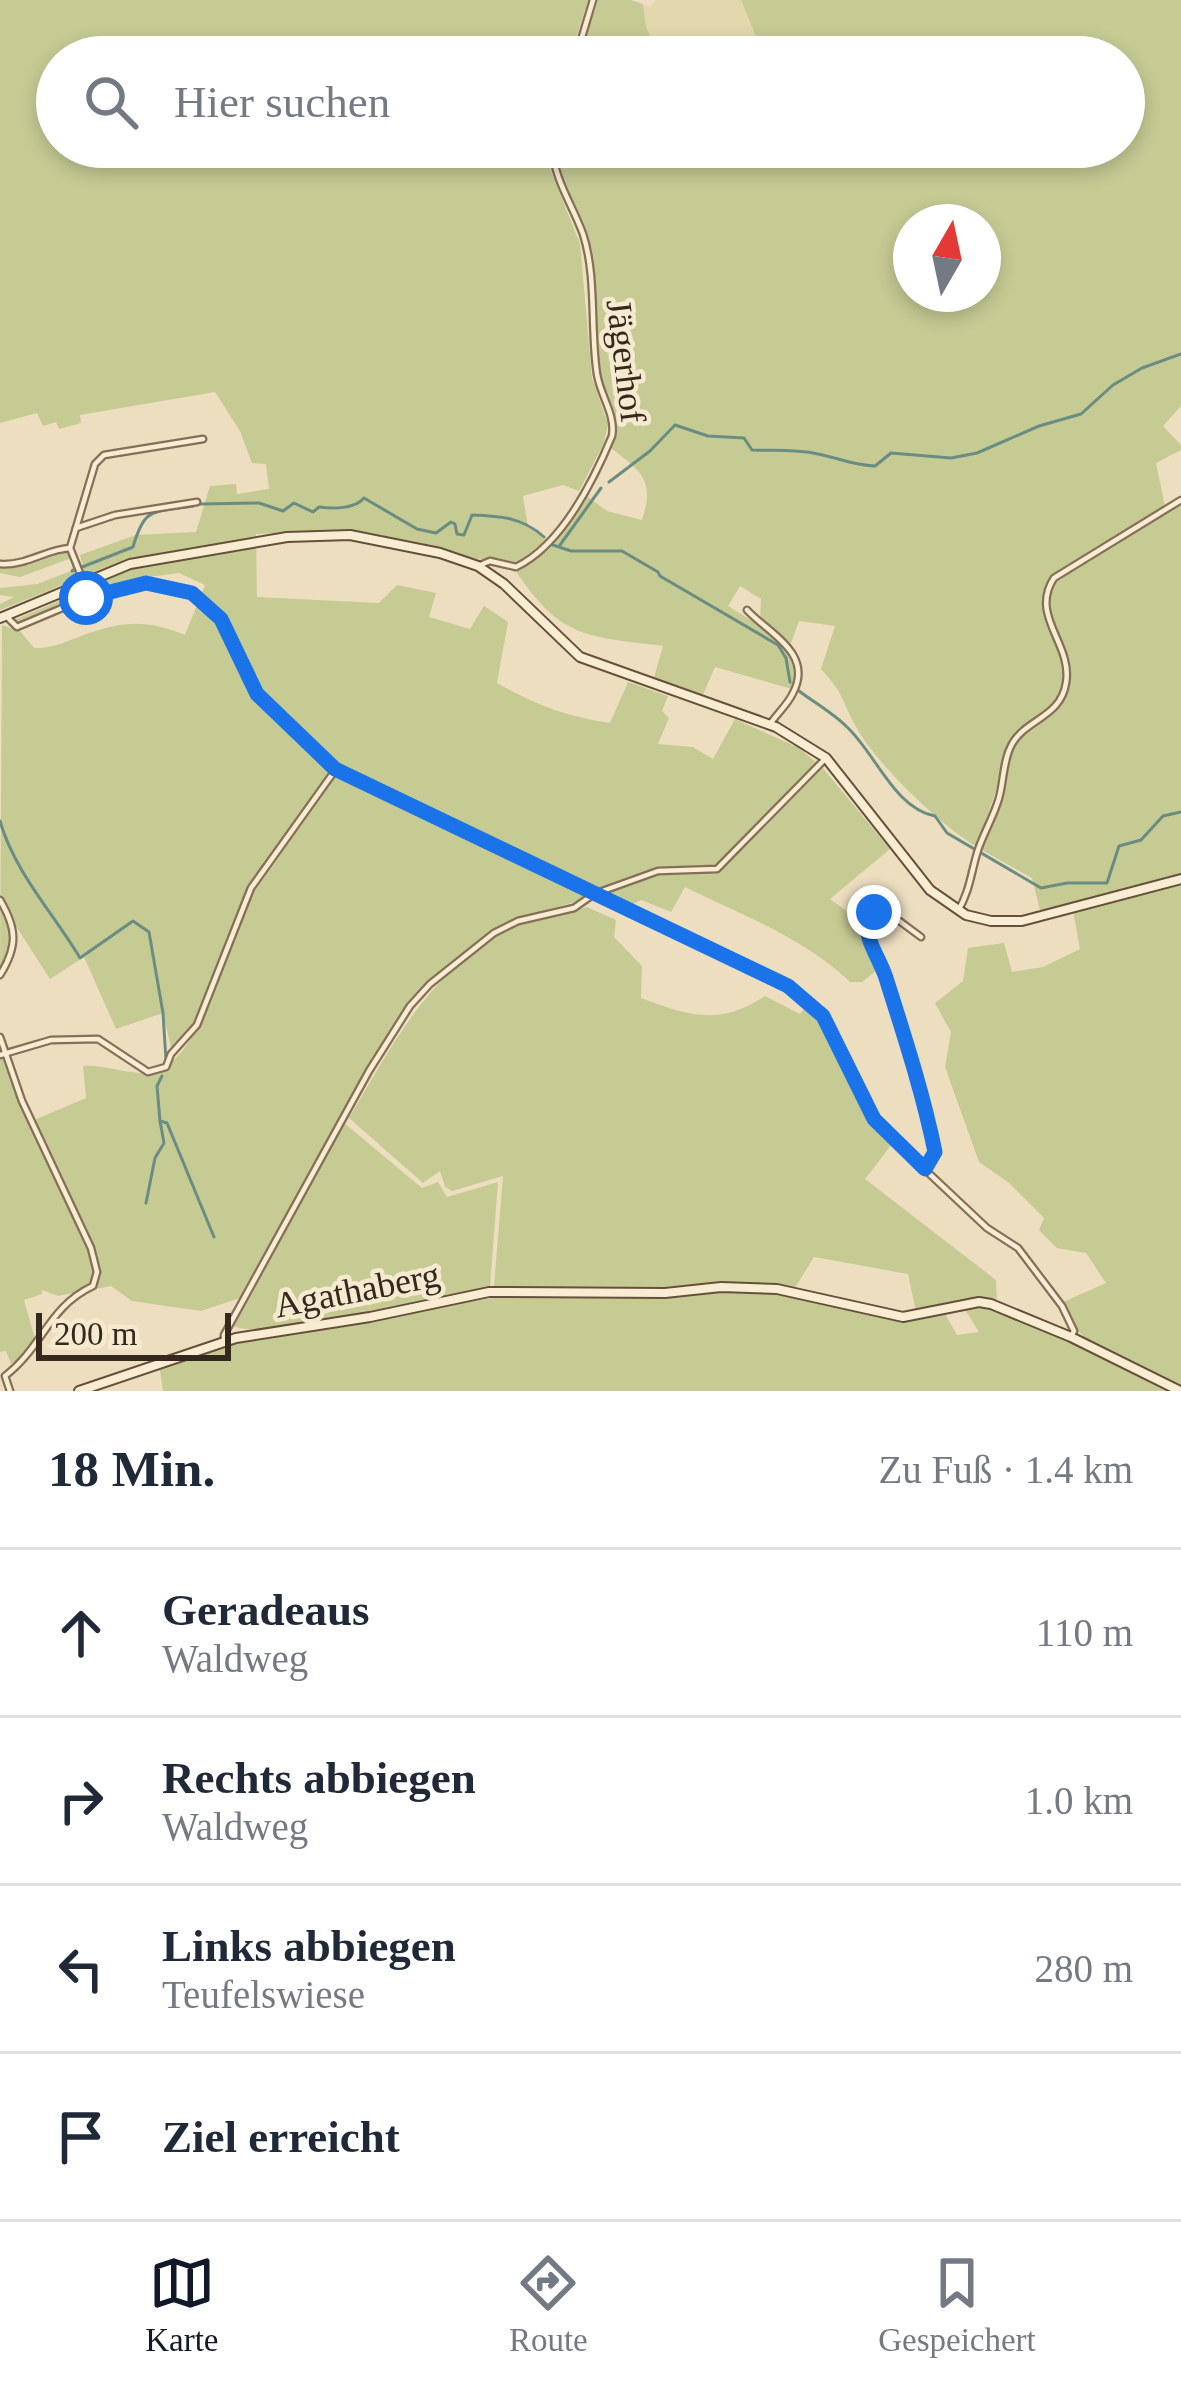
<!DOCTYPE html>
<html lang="de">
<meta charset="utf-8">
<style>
body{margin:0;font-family:"Times New Roman",serif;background:#f6f6f7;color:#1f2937}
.compass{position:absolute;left:893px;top:204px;width:108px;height:108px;border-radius:50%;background:#fff;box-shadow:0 6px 18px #0003;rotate:9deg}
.scale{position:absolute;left:36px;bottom:30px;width:195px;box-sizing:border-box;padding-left:12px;border:6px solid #35281c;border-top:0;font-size:33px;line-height:42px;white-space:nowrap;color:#35281c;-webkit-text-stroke:9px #f5e9cf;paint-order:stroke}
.stop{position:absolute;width:36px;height:36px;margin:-27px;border:9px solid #1a73e8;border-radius:50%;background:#fff}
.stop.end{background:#1a73e8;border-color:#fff;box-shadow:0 3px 12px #0008}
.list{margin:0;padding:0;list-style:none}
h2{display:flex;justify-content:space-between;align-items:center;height:156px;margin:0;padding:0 48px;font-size:51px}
h2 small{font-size:39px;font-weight:400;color:#747a83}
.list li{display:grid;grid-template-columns:78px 1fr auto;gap:36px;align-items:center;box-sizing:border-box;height:168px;padding:0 48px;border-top:3px solid #e0e1e3}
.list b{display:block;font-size:45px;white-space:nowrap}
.list p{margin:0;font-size:39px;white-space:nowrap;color:#747a83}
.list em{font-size:39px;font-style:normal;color:#747a83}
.icon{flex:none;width:66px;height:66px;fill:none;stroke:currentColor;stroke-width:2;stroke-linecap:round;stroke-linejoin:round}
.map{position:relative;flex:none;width:1181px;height:1391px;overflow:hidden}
.search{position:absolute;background:#fff;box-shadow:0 6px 18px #0003;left:36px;right:36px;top:36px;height:132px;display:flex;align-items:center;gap:30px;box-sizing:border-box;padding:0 42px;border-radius:66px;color:#747a83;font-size:45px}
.sheet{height:828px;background:#fff}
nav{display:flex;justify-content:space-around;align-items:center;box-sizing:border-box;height:168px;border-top:3px solid #e0e1e3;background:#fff;font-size:33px;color:#747a83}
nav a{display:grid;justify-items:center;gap:6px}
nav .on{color:#111827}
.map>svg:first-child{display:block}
.farmland{fill:#e3d8ad}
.green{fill:#c6cb94;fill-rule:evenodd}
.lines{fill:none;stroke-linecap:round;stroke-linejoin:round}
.stream{stroke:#6a8d83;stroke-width:3}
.street-casing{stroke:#866f58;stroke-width:9}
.secondary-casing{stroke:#67503b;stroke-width:12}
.street{stroke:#f8ecd3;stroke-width:4.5}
.secondary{stroke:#f8ecd3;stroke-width:8}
.route{stroke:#1a73e8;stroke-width:15}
.labels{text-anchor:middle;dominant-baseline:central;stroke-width:9;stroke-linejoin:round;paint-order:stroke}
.street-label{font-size:36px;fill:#35281c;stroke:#f5e9cf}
</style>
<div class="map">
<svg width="1181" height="1391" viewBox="0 0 1181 1391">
<rect width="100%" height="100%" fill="#eddec0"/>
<!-- farmland -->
<path class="farmland" d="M 656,0 L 741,0 L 759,45 L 744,57 L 659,57 L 646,27 L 642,4 L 650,7 Z"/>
<!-- green -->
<g class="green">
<path d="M 0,0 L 588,0 L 570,57 L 57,57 L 57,147 L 548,147 L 549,166 L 580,244 L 592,378 L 608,424 L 604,443 L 579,491 L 563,485 L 523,496 L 528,527 L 546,540 L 516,564 L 492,557 L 475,560 L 345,530 L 256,534 L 257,597 L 379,603 L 397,585 L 436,593 L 429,617 L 470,629 L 484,606 L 508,622 L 497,683 C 538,706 565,716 610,723 L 628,682 L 668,696 L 662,711 L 669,718 L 658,744 L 693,747 L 713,759 L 735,719 L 799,748 L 817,763 L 719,866 L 657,869 L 594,891 L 336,766 L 250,678 L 245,684 L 254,695 L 332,770 L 249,888 L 225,943 L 203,1009 L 172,1052 L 163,1013 L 116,1029 L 84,957 L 50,979 L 14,923 L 15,944 L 0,975 L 2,625 L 20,631 L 34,648 C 51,649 65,642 81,636 C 122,621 145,619 185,635 L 205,585 L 179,573 L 133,579 L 20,624 L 12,621 L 89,588 L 80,555 L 136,535 L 196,532 L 210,486 L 236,484 L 237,494 L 269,489 L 266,464 L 252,463 L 240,431 L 215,392 L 80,415 L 81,423 L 59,429 L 56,422 L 43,426 L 37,413 L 0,423 Z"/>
<path d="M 598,0 L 631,0 L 643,4 L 646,27 L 659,57 L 579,57 Z"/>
<path d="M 741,0 L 1181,0 L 1181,406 L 1163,426 L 1181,445 L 1181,450 L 1156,463 L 1165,507 L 1181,500 L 1181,1388 L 1093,1345 L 1076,1329 L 1063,1302 L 1106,1283 L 1086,1253 L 1057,1248 L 1039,1230 L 1044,1218 L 1009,1183 L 979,1162 L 945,1067 L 951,1032 L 935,1003 L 963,981 L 968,948 L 1004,943 L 1012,972 L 1043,967 L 1080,949 L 1072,905 L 1041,914 L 1032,878 L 982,850 L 1006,775 L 997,787 L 977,847 C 939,824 876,764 855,725 C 841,699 844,694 821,669 L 835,626 L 799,621 L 791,643 L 760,621 L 761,599 L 740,586 L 728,606 C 760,626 803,645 792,689 L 715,667 L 702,697 L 653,681 L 663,646 C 585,636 561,639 515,570 L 559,535 L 584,494 L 607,511 L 642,520 C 655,480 642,472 611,448 L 616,430 L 601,379 L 590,252 C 583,216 558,184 556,147 L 1124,147 L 1124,57 L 744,57 L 759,44 ZM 911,222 L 983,222 L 983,294 L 911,294 Z"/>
<path d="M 69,550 L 77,575 L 75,580 L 0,610 L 0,604 L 14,597 L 0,595 L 0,588 L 37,584 L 71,571 L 73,564 L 69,559 L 20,577 L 0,573 L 0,565 L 40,561 Z"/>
<path d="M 822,767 L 890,849 L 830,899 C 859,919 870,933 880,968 L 862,982 L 850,982 C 804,938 742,915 685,887 L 671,912 L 641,900 L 629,906 L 601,893 L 658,873 L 720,872 Z"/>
<path d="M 337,773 L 587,894 L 579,901 L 524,916 L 494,930 L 411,998 L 365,1070 L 243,1297 L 201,1311 L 132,1301 L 111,1286 L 58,1296 L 42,1290 L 42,1294 L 24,1300 L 35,1339 L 26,1355 L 11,1364 L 6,1351 L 0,1352 L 0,1056 L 7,1055 L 32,1121 L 86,1098 L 83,1066 C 106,1063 147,1082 165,1068 C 217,1027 220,940 254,886 C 278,847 310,810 337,773 Z"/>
<path d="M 587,907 L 616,920 L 614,937 L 642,966 L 641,998 C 689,1016 719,1026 765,996 L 800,1014 L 807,1005 L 820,1018 L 869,1115 L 892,1144 L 865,1179 L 996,1280 L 997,1303 L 916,1312 L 908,1274 L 814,1257 L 793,1291 L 762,1291 L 903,1320 L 944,1312 L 957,1335 L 979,1332 L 964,1308 L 978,1305 L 999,1309 L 1175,1391 L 163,1391 L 159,1364 L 224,1341 L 493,1298 L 503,1176 L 452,1191 L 445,1187 L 440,1171 L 423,1183 L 349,1118 C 391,1047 425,979 499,934 C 525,917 558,916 587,907 Z"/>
<path d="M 343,1122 L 422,1188 L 438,1182 L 447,1197 L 498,1182 L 490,1287 C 439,1299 276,1342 233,1326 Z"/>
</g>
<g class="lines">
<!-- stream -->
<g class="stream">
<path d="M 609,482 L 650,451 L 675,425 L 708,436 L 744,438 L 752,450 C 775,451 795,449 818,454 C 840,458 851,465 875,466 L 891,453 L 951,458 L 977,453 L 1039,426 L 1081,414 L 1113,385 L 1142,368 L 1181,354"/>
<path d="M 200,504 L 259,503 L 283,511 L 294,503 L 313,512 L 319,507 C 333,509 355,509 364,498 L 417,529 L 436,533 L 451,522 L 455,524 L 457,534 L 464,535 L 472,515 C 500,516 522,517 544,537"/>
<path d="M 553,545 L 571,551 L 622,551 L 658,572 L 660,576 L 778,645 L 786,658 L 790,682"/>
<path d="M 560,545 L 601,488"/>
<path d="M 72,571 L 133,547 C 145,506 152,513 193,506"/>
<path d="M 799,691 C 815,703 833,713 847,727 C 876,754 894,808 935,816 L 947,833 L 1041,888 L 1067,883 L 1107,883 L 1119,846 L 1141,840 L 1163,816 L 1181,812"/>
<path d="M 0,821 C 14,871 53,913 80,958 L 133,921 L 149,932 L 163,1013 L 166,1060"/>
<path d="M 162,1076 L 157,1086 L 160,1121 L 167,1123 L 214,1237"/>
<path d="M 146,1203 L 155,1158 L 164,1143 L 160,1121"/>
</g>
<!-- street casing -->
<g class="street-casing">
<g id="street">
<path d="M 576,57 L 593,0"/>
<path d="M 76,528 L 115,515 L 197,502"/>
<path d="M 0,564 C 26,566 47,549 70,548"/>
<path d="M 478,566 L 490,561 L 516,567 C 562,545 593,482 612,436 C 616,415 600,395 597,374 C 590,329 597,277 583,234 C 572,204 554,179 552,147"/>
<path d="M 84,583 L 70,548 L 95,464 L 104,455 L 203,439"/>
<path d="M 747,610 C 768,633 814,653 793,693 C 788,704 777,714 770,724"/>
<path d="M 6,616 L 17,627 L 86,598 L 137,583 L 192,593 L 221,619 L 257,695 L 336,769 L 788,986 L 822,1016 L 875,1119 L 886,1133 L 987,1228 L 1018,1248 L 1062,1306 L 1074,1331 L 1071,1337"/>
<path d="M 0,900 C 17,929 18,946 0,975"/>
<path d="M 958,911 C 970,891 971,872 978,850 C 984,832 994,816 999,798 C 1004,780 1003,760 1012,744 C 1026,719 1061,717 1066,683 C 1073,644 1029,616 1054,578 L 1181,500"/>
<path d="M 921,937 L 886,911 L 874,912 L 866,919 C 865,938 879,954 884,972 C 903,1031 923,1091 935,1152 L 925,1169"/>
<path d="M 0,1037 L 22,1101 L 91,1248 L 97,1272 L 93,1286 C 48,1307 43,1347 5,1376 L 10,1391"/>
<path d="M 0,1055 L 51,1040 L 98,1039 L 148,1072 L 166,1067 L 171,1054 L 197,1025 L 251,888 L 336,769"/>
<path d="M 224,1341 L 224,1335 L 369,1071 L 410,1006 L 430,984 L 494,933 L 518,921 L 574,908 L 594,894 L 658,871 L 717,869 L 826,758"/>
</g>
</g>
<!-- secondary casing -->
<g class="secondary-casing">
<g id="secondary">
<path d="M 0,618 L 130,564 L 287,537 L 350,535 L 440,553 L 478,566 L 504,584 L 580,657 L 776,727 L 826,758 L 930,890 L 966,915 L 991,921 L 1022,921 L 1181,879"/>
<path d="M 79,1391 L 236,1338 L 370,1317 L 489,1292 L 665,1293 L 721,1287 L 777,1289 L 903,1317 L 979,1302 L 991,1304 L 1071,1337 L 1180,1391"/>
</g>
</g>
<!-- street -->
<use href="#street" class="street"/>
<!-- secondary -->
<use href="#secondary" class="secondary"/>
</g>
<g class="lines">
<!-- route -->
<path class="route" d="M 86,598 L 146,583 L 192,593 L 221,619 L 257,694 L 335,769 L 788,986 L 823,1016 L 874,1119 L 925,1169 L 935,1152 C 923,1093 904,1035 886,978 C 880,959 863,937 867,916 L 874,912"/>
</g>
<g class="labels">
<!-- street labels -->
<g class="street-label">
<text transform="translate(626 361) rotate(83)">Jägerhof</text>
<text transform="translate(357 1290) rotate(-11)">Agathaberg</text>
</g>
</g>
</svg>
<svg class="compass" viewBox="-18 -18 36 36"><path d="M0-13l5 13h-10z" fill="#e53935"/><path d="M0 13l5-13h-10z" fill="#747a83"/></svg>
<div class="scale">200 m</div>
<div class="stop" style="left:86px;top:598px"></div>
<div class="stop end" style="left:874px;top:912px"></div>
<div class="search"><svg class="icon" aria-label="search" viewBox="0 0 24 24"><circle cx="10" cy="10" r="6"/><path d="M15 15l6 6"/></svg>Hier suchen</div>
</div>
<section class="sheet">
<h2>18 Min.<small>Zu Fuß · 1.4 km</small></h2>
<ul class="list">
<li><svg class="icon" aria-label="ahead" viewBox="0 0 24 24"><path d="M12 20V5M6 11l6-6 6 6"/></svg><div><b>Geradeaus</b><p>Waldweg</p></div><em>110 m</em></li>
<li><svg class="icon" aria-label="right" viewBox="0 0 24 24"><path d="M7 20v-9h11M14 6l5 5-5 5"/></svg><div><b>Rechts abbiegen</b><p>Waldweg</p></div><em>1.0 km</em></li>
<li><svg class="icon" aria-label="left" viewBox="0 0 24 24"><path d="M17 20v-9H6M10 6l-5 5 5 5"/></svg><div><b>Links abbiegen</b><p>Teufelswiese</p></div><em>280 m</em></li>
<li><svg class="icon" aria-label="arrive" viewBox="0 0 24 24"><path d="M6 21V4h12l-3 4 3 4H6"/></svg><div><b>Ziel erreicht</b></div></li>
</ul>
</section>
<nav>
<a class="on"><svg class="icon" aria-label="map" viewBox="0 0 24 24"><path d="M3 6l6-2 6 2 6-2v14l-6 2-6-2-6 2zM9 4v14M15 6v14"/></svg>Karte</a>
<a><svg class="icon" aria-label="directions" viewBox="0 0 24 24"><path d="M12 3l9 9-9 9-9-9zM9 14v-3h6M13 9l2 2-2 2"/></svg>Route</a>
<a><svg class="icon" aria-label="saved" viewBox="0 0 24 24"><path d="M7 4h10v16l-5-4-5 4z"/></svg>Gespeichert</a>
</nav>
